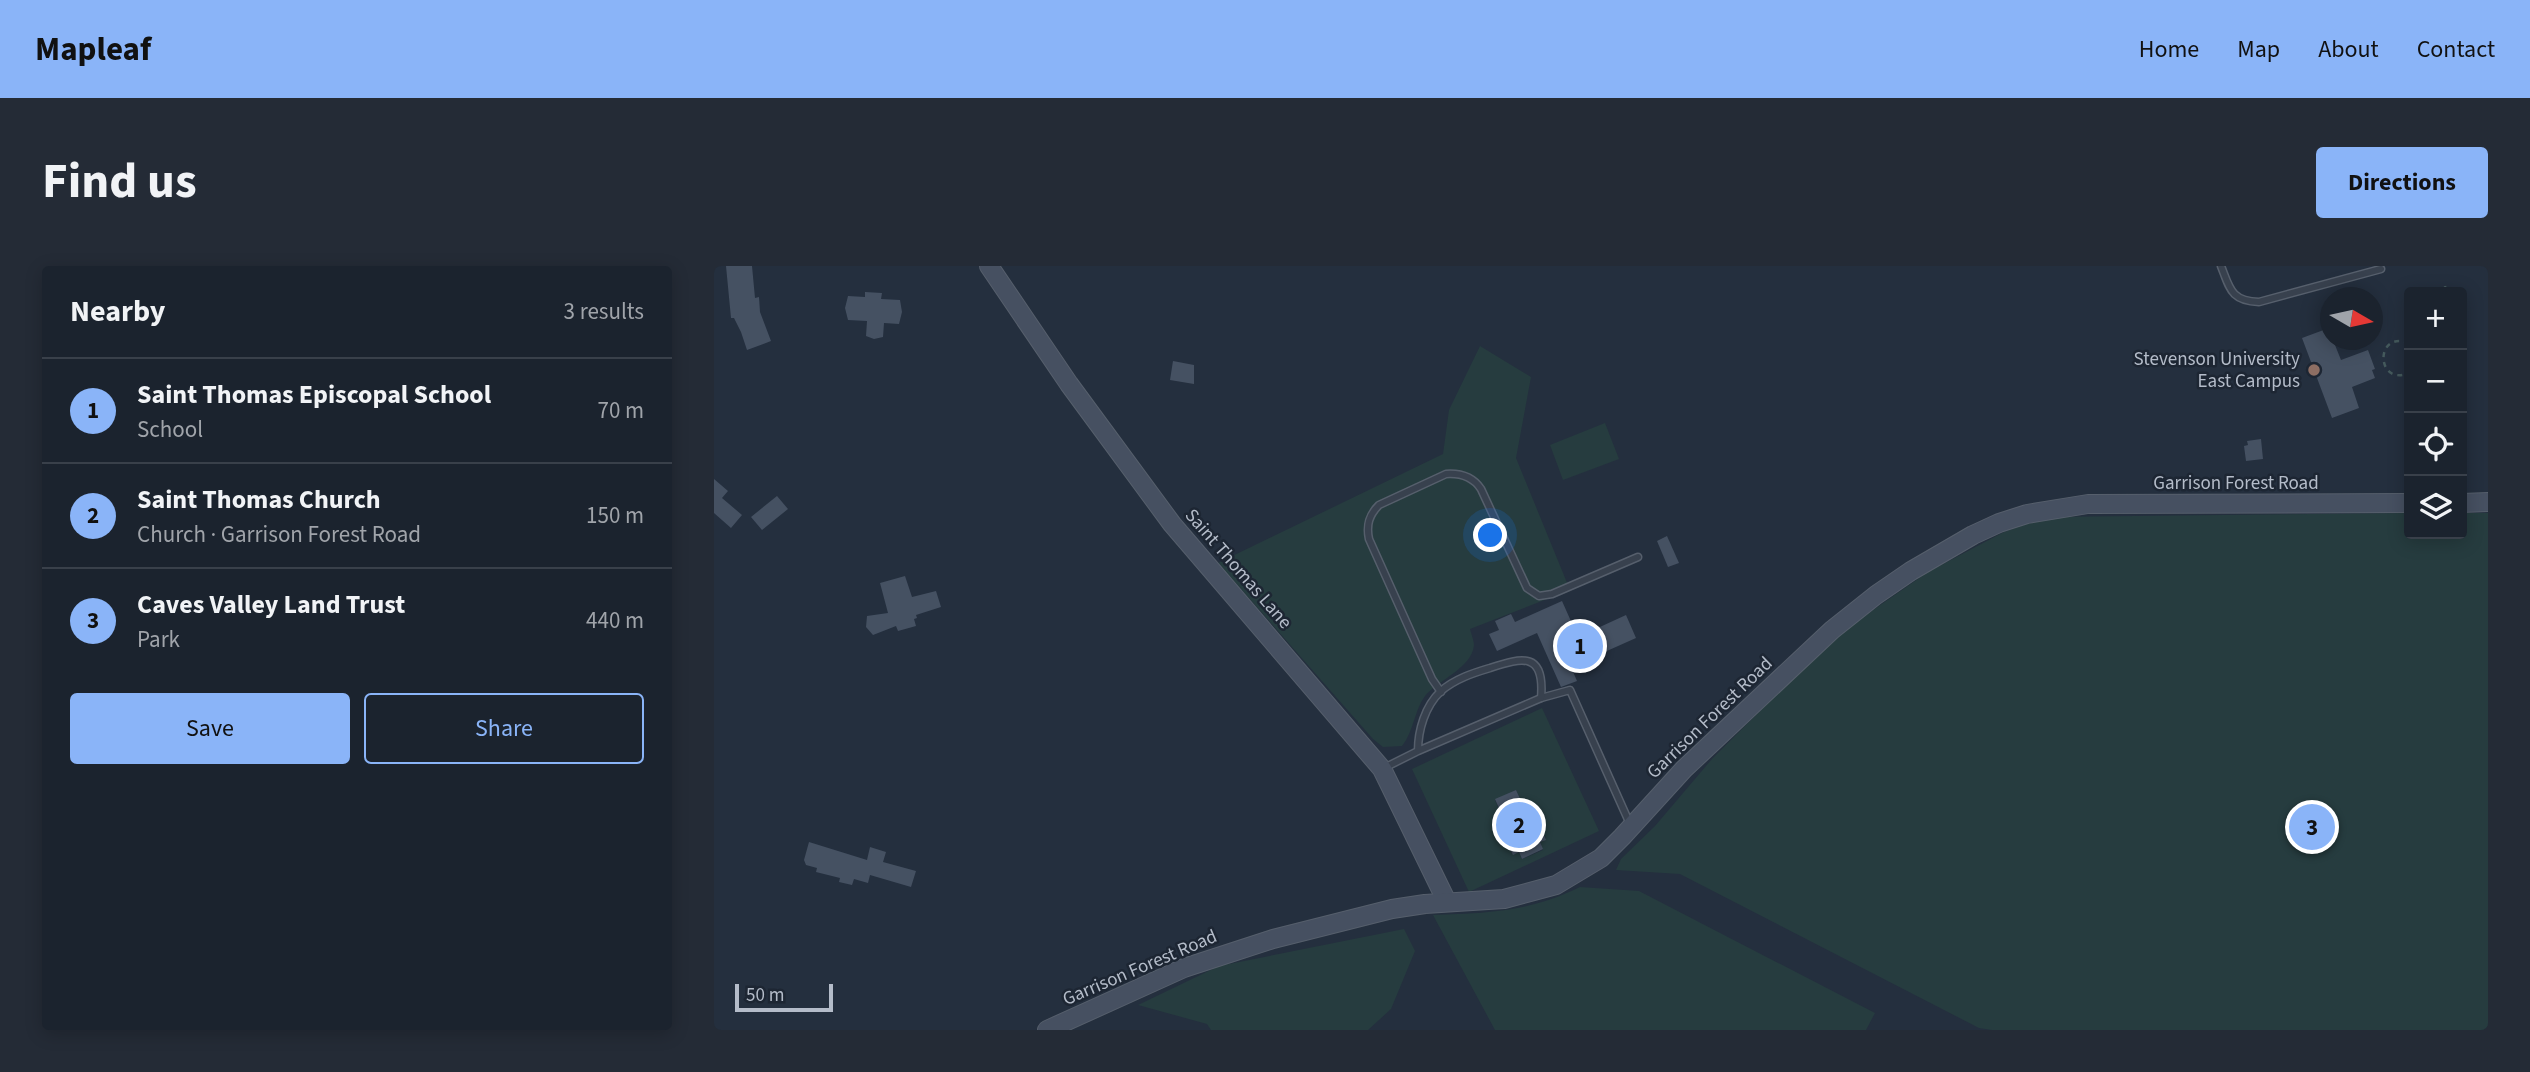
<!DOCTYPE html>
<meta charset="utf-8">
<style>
body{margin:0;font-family:"Source Sans 3",sans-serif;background:#242b36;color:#f1f3f6}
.controls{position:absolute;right:21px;top:21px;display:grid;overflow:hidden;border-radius:7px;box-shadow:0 4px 18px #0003}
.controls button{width:63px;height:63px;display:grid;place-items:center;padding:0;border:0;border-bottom:2px solid #39404a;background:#1b232e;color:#f1f3f6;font:35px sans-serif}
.compass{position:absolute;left:1606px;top:21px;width:63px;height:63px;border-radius:50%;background:#1b232e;box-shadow:0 4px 18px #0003;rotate:99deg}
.scale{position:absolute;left:21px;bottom:18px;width:98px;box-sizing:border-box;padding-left:7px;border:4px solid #b4bcc9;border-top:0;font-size:19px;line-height:24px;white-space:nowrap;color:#b4bcc9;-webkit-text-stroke:5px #1d2633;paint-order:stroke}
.you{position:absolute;left:777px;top:270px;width:24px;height:24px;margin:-18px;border:5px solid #fff;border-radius:50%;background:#1a73e8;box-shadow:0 0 0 10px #1a73e833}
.badge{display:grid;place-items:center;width:46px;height:46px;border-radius:50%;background:#8ab4f8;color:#111;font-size:23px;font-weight:700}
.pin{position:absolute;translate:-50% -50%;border:4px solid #fff;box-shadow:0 2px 7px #0006}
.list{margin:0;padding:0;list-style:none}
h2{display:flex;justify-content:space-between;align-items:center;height:91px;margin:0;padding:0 28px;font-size:30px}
h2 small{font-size:23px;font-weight:400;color:#a0a4aa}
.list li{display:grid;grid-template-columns:46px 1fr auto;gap:21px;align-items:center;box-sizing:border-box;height:105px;padding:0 28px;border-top:2px solid #39404a}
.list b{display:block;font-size:26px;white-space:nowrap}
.list p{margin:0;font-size:23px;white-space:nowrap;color:#a0a4aa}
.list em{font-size:23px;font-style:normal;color:#a0a4aa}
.actions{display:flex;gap:14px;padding:21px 28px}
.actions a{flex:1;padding:16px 0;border:2px solid #8ab4f8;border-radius:7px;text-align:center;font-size:24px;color:#8ab4f8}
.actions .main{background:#8ab4f8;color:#111}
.icon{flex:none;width:38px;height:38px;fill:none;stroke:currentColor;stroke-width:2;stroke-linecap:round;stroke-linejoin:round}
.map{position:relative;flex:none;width:1774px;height:764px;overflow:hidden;border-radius:7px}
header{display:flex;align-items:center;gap:42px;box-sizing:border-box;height:98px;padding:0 35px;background:#8ab4f8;color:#111}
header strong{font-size:33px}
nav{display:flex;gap:38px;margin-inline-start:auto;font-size:24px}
.intro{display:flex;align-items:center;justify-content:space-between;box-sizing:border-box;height:168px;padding:0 42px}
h1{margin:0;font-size:49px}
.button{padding:18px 32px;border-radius:7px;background:#8ab4f8;color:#111;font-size:24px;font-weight:700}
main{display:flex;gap:42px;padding:0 42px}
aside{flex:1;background:#1b232e;border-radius:7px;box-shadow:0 4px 18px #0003}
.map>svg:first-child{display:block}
.green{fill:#263c3f;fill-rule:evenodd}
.building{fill:#455162}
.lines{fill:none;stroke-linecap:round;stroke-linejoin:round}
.lane-casing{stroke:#565f6c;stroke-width:9}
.secondary-casing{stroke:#565f6c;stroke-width:20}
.path{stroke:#44595c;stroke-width:2.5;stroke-dasharray:5 5;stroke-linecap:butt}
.lane{stroke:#38414e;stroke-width:6}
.secondary{stroke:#465061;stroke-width:18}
.education-dot{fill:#8d6e63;stroke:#1d2633;stroke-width:2.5}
.labels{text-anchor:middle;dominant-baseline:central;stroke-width:5;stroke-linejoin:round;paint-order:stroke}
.poi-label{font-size:19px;fill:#b4bcc9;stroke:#1d2633;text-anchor:end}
.street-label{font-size:19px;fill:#b4bcc9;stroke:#1d2633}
</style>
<header>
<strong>Mapleaf</strong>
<nav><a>Home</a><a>Map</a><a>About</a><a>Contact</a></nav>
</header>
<div class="intro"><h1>Find us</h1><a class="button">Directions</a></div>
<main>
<aside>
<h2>Nearby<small>3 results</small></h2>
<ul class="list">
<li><span class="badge">1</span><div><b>Saint Thomas Episcopal School</b><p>School</p></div><em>70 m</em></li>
<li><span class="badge">2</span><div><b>Saint Thomas Church</b><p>Church · Garrison Forest Road</p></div><em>150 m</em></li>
<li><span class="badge">3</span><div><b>Caves Valley Land Trust</b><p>Park</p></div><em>440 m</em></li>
</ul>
<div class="actions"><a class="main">Save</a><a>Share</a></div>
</aside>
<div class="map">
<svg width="1774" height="764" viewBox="0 0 1774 764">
<rect width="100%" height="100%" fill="#242f3e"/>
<!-- green -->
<g class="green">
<path d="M 766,80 L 817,111 L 802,192 L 856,324 L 756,363 C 757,367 760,375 760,379 C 758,402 724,414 711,430 C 700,445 700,465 688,480 L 669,481 L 659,473 L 504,297 L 729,188 L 735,144 Z"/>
<path d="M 891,157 L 905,193 L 849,214 L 836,179 Z"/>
<path d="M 1695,247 L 1695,268 L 1748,268 L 1748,247 L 1774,247 L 1774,764 L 1278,764 L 1265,762 L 966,608 L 902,604 L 907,593 L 941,560 L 998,493 L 1120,371 L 1214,306 L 1290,266 L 1333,251 Z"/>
<path d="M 828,442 L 885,565 L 755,626 L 698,503 ZM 802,524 L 819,560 L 825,558 L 832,573 L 826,576 L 829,584 L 808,593 L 805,586 L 798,588 L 791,573 L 797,570 L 781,534 Z"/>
<path d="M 866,621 L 925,625 L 1161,747 L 1152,764 L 781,764 L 719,649 C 774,647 815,646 866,621 Z"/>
<path d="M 690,663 L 701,685 L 677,743 L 654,764 L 497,764 L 493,758 L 424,739 L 505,700 Z"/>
</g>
<!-- building -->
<g class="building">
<path d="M 12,0 L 38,0 L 41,32 L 45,31 L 46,46 L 57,75 L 33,84 L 27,66 L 20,52 L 17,52 Z"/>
<path d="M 151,26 L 168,27 L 167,33 L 186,34 L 188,46 L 185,58 L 170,57 L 169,71 L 160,73 L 152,70 L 153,55 L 134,54 L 131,42 L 134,30 L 151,31 Z"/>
<path d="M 1615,62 L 1616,74 L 1619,74 L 1627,94 L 1654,84 L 1661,103 L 1658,104 L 1661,112 L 1638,121 L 1645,142 L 1618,152 L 1588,72 Z"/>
<path d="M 459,95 L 480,99 L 480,118 L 456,114 Z"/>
<path d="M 1547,173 L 1549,193 L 1532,195 L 1530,180 L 1534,179 L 1533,175 Z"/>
<path d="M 0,213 L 14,225 L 8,232 L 28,249 L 17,262 L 0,247 Z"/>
<path d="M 63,230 L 74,243 L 48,264 L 37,251 Z"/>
<path d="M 953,270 L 965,297 L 954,301 L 943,275 Z"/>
<path d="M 191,310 L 198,331 L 222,325 L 227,341 L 202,349 L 203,352 L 200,353 L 202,360 L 184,365 L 182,360 L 159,369 L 152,361 L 153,350 L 174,347 L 166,317 Z"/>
<path d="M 848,335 L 864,371 L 912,349 L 922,372 L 857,401 L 863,415 L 847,421 L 823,367 L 783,385 L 775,368 L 785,364 L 781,355 L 797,348 L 801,356 Z"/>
<path d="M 802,524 L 819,560 L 825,557 L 832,574 L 826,576 L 829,583 L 808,593 L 805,586 L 799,589 L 791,573 L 797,570 L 781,533 Z"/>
<path d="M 95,576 L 153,594 L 156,581 L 172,586 L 169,596 L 202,605 L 197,621 L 156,609 L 154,617 L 140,613 L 138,619 L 125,616 L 126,612 L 102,606 L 103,602 L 92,599 L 90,594 Z"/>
</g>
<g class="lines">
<!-- lane casing -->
<g class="lane-casing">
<g id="lane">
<path d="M 1507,0 C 1516,23 1517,35 1545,36 L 1667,3"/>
<path d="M 727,426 L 718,413 L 655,273 C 652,259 655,249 665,239 L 732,208 C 747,207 759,211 767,223 L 813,322 L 825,330 L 838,328 L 924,291"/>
<path d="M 827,432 L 856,424 L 916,558"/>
<path d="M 670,502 L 704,485 L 827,432 C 831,386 809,391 776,402 C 759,407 741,413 727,425 C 711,440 704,464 704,485"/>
</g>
</g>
<!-- secondary casing -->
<g class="secondary-casing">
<g id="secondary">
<path d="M 275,0 L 355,118 L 458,258 L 668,503 L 733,636"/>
<path d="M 1748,237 L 1774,236"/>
<path d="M 333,764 L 470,702 L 559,673 L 678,643 L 711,638 L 790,633 L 842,619 L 887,592 L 908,571 L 970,503 L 1118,364 L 1162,329 L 1197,305 L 1259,269 L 1285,257 L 1313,248 L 1374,238 L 1695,237"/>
</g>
</g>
<!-- path -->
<g class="path">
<path d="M 1731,20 L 1732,26"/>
<path d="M 1695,77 C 1660,64 1662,121 1695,107"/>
</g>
<!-- lane -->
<use href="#lane" class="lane"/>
<!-- secondary -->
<use href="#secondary" class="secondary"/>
</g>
<!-- markers -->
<circle class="education-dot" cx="1600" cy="104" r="7"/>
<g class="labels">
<!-- poi labels -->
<g class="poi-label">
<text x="1586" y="93">Stevenson University<tspan x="1586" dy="22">East Campus</tspan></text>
</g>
<!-- street labels -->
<g class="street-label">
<text x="1522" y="217">Garrison Forest Road</text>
<text transform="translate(524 303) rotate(49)">Saint Thomas Lane</text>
<text transform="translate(996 452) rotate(-44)">Garrison Forest Road</text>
<text transform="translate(426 702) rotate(-23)">Garrison Forest Road</text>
</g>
</g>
</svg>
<div class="controls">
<button>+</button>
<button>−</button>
<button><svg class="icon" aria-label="locate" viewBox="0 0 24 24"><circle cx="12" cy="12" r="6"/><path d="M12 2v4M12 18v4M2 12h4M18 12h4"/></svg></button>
<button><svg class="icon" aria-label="layers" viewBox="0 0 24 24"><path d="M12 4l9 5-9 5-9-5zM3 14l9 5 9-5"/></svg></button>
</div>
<svg class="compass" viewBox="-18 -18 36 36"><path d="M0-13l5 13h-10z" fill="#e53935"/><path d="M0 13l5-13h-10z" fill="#a0a4aa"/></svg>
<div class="scale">50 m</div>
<div class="you"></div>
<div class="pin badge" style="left:866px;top:380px">1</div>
<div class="pin badge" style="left:805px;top:559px">2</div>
<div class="pin badge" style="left:1598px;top:561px">3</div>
</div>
</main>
